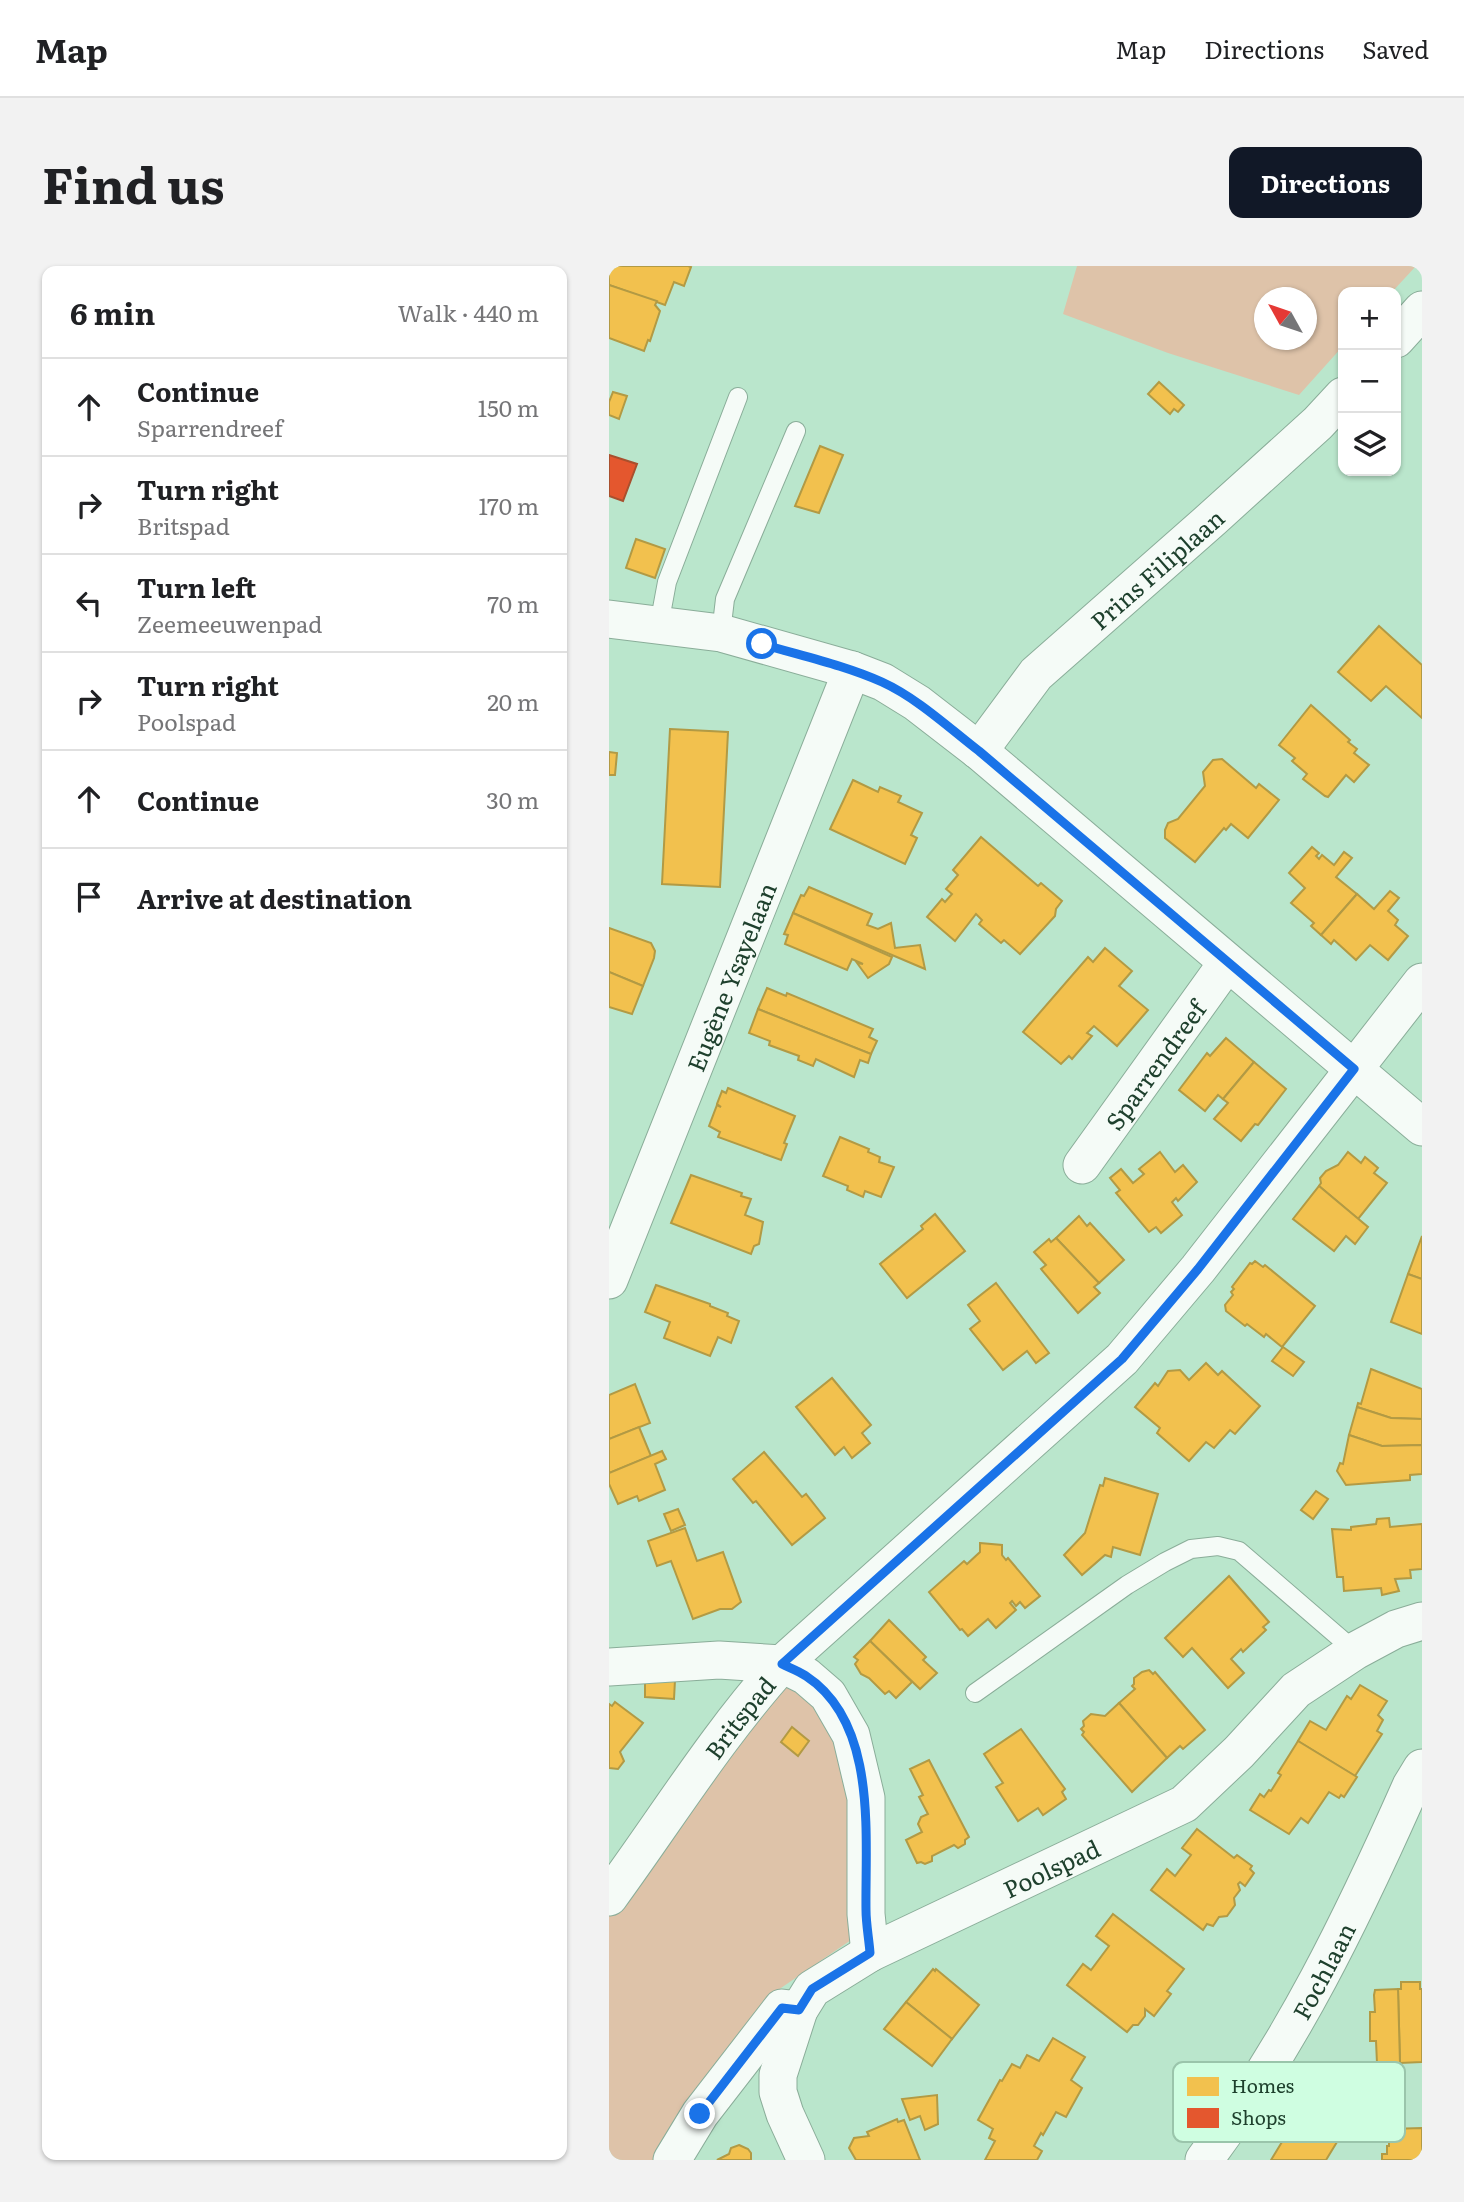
<!DOCTYPE html>
<meta charset="utf-8">
<style>
body{margin:0;font-family:Literata,serif;background:#f2f2f2;color:#202124}
.controls{position:absolute;right:21px;top:21px;display:grid;overflow:hidden;border-radius:14px;box-shadow:0 2px 5px #0004}
.controls button{width:63px;height:63px;display:grid;place-items:center;padding:0;border:0;border-bottom:2px solid #e0e0e0;background:#fff;color:#202124;font:35px sans-serif}
.compass{position:absolute;left:645px;top:21px;width:63px;height:63px;border-radius:50%;background:#fff;box-shadow:0 2px 5px #0004;rotate:310deg}
.stop{position:absolute;width:21px;height:21px;margin:-16px;border:5px solid #1a73e8;border-radius:50%;background:#fff}
.stop.end{background:#1a73e8;border-color:#fff;box-shadow:0 2px 7px #0008}
.list{margin:0;padding:0;list-style:none}
h2{display:flex;justify-content:space-between;align-items:center;height:91px;margin:0;padding:0 28px;font-size:30px}
h2 small{font-size:23px;font-weight:400;color:#757577}
.list li{display:grid;grid-template-columns:46px 1fr auto;gap:21px;align-items:center;box-sizing:border-box;height:98px;padding:0 28px;border-top:2px solid #e0e0e0}
.list b{display:block;font-size:26px;white-space:nowrap}
.list p{margin:0;font-size:23px;white-space:nowrap;color:#757577}
.list em{font-size:23px;font-style:normal;color:#757577}
.icon{flex:none;width:38px;height:38px;fill:none;stroke:currentColor;stroke-width:2;stroke-linecap:round;stroke-linejoin:round}
.map{position:relative;flex:none;width:813px;height:1894px;overflow:hidden;border-radius:14px}
header{display:flex;align-items:center;gap:42px;box-sizing:border-box;height:98px;padding:0 35px;background:#fff;border-bottom:2px solid #e0e0e0}
header strong{font-size:33px}
nav{display:flex;gap:38px;margin-inline-start:auto;font-size:24px}
.intro{display:flex;align-items:center;justify-content:space-between;box-sizing:border-box;height:168px;padding:0 42px}
h1{margin:0;font-size:49px}
.button{padding:18px 32px;border-radius:14px;background:#111827;color:#fff;font-size:24px;font-weight:700}
main{display:flex;gap:42px;padding:0 42px}
aside{flex:1;background:#fff;border-radius:14px;box-shadow:0 2px 5px #0004}
.map>svg:first-child{display:block}
.green{fill:#dec3a9;fill-rule:evenodd}
.homes{fill:#f2c14e;stroke:#b29a44;stroke-width:2}
.shops{fill:#e4572e;stroke:#a9502e;stroke-width:2}
.lines{fill:none;stroke-linecap:round;stroke-linejoin:round}
.lane-casing{stroke:#8aad99;stroke-width:20}
.street-casing{stroke:#8aad99;stroke-width:39}
.lane{stroke:#f5fbf7;stroke-width:18}
.street{stroke:#f5fbf7;stroke-width:37}
.route{stroke:#1a73e8;stroke-width:9}
.labels{text-anchor:middle;dominant-baseline:central;stroke-width:7;stroke-linejoin:round;paint-order:stroke}
.street-label{font-size:24px;fill:#1e402d;stroke:#cffee1}
.key{fill:#cffee1;stroke:#9ac5ab;stroke-width:2}
.key-label{font-size:19px;fill:#1e402d}
</style>
<header>
<strong>Map</strong>
<nav><a>Map</a><a>Directions</a><a>Saved</a></nav>
</header>
<div class="intro"><h1>Find us</h1><a class="button">Directions</a></div>
<main>
<aside>
<h2>6 min<small>Walk · 440 m</small></h2>
<ul class="list">
<li><svg class="icon" aria-label="ahead" viewBox="0 0 24 24"><path d="M12 20V5M6 11l6-6 6 6"/></svg><div><b>Continue</b><p>Sparrendreef</p></div><em>150 m</em></li>
<li><svg class="icon" aria-label="right" viewBox="0 0 24 24"><path d="M7 20v-9h11M14 6l5 5-5 5"/></svg><div><b>Turn right</b><p>Britspad</p></div><em>170 m</em></li>
<li><svg class="icon" aria-label="left" viewBox="0 0 24 24"><path d="M17 20v-9H6M10 6l-5 5 5 5"/></svg><div><b>Turn left</b><p>Zeemeeuwenpad</p></div><em>70 m</em></li>
<li><svg class="icon" aria-label="right" viewBox="0 0 24 24"><path d="M7 20v-9h11M14 6l5 5-5 5"/></svg><div><b>Turn right</b><p>Poolspad</p></div><em>20 m</em></li>
<li><svg class="icon" aria-label="ahead" viewBox="0 0 24 24"><path d="M12 20V5M6 11l6-6 6 6"/></svg><div><b>Continue</b></div><em>30 m</em></li>
<li><svg class="icon" aria-label="arrive" viewBox="0 0 24 24"><path d="M6 21V4h12l-3 4 3 4H6"/></svg><div><b>Arrive at destination</b></div></li>
</ul>
</aside>
<div class="map">
<svg width="813" height="1894" viewBox="0 0 813 1894">
<rect width="100%" height="100%" fill="#bae6cc"/>
<!-- green -->
<g class="green">
<path d="M 468,0 L 807,0 L 783,26 L 734,26 L 734,80 L 690,129 L 559,87 L 454,48 ZM 656,32 L 698,32 L 698,74 L 656,74 Z"/>
<path d="M 186,1418 L 225,1466 L 241,1526 L 242,1674 L 169,1724 L 88,1833 L 48,1894 L 0,1894 L 0,1650 L 116,1482 L 166,1423 Z"/>
</g>
<!-- homes -->
<g class="homes">
<path d="M 0,0 L 79,0 L 82,1 L 75,20 L 65,16 L 56,39 L 0,19 Z"/>
<path d="M 0,19 L 48,35 L 46,39 L 51,45 L 41,75 L 39,74 L 35,85 L 0,72 Z"/>
<path d="M 550,116 L 575,139 L 569,146 L 565,143 L 561,148 L 539,128 Z"/>
<path d="M 4,126 L 18,130 L 10,153 L 0,149 L 0,136 Z"/>
<path d="M 211,180 L 234,189 L 210,247 L 186,240 Z"/>
<path d="M 27,273 L 56,283 L 46,312 L 17,302 Z"/>
<path d="M 770,360 L 813,399 L 813,452 L 777,420 L 762,435 L 729,406 Z"/>
<path d="M 702,439 L 741,474 L 739,476 L 748,483 L 745,487 L 760,499 L 745,516 L 737,509 L 719,531 L 716,530 L 694,513 L 698,508 L 683,495 L 686,492 L 670,479 Z"/>
<path d="M 61,463 L 119,466 L 111,621 L 53,618 Z"/>
<path d="M 0,486 L 8,487 L 6,509 L 0,509 Z"/>
<path d="M 613,493 L 647,522 L 650,518 L 670,534 L 639,572 L 622,558 L 617,564 L 615,562 L 586,596 L 556,572 L 556,564 L 559,557 L 569,553 L 596,520 L 594,506 L 604,494 Z"/>
<path d="M 244,514 L 269,526 L 271,521 L 292,530 L 289,536 L 313,547 L 302,569 L 308,572 L 296,598 L 221,563 Z"/>
<path d="M 372,571 L 429,620 L 432,617 L 453,635 L 447,643 L 446,650 L 411,688 L 395,674 L 392,677 L 370,658 L 373,654 L 367,648 L 346,675 L 318,651 L 333,633 L 336,636 L 343,628 L 337,623 L 349,609 L 344,604 Z"/>
<path d="M 703,581 L 710,587 L 707,590 L 710,593 L 713,589 L 725,599 L 735,586 L 743,592 L 727,611 L 748,628 L 712,669 L 702,660 L 705,657 L 682,637 L 696,622 L 680,607 Z"/>
<path d="M 200,621 L 263,648 L 258,659 L 269,663 L 282,657 L 286,682 L 311,679 L 316,703 L 184,647 L 192,629 L 195,630 Z"/>
<path d="M 781,625 L 790,632 L 779,645 L 789,654 L 786,659 L 799,670 L 779,694 L 761,679 L 747,694 L 725,674 L 722,678 L 712,669 L 748,628 L 765,643 Z"/>
<path d="M 184,647 L 283,691 L 280,698 L 259,712 L 248,697 L 254,698 L 243,693 L 238,704 L 176,678 L 179,669 L 175,668 Z"/>
<path d="M 0,662 L 42,677 L 46,685 L 45,692 L 34,720 L 0,706 Z"/>
<path d="M 496,682 L 523,705 L 510,720 L 539,744 L 508,780 L 485,760 L 478,767 L 483,770 L 463,793 L 460,790 L 452,798 L 414,766 L 479,691 L 484,696 Z"/>
<path d="M 0,706 L 34,720 L 23,748 L 0,741 Z"/>
<path d="M 158,722 L 177,730 L 178,727 L 264,763 L 260,771 L 268,775 L 262,788 L 149,743 Z"/>
<path d="M 149,743 L 262,788 L 259,797 L 251,794 L 245,811 L 207,793 L 204,800 L 189,794 L 190,790 L 160,779 L 161,775 L 140,767 Z"/>
<path d="M 617,772 L 645,796 L 614,833 L 609,829 L 596,845 L 570,824 L 598,787 L 601,790 Z"/>
<path d="M 645,796 L 677,823 L 649,859 L 646,858 L 632,875 L 605,853 L 619,837 L 614,833 Z"/>
<path d="M 119,822 L 186,850 L 175,877 L 178,878 L 172,894 L 109,871 L 111,866 L 100,860 L 108,839 L 112,841 L 108,838 L 113,825 L 117,827 Z"/>
<path d="M 231,871 L 260,883 L 259,886 L 271,891 L 270,896 L 285,901 L 272,931 L 256,925 L 254,931 L 238,924 L 239,920 L 214,910 Z"/>
<path d="M 551,886 L 566,906 L 574,899 L 588,916 L 569,935 L 567,932 L 563,936 L 573,949 L 552,967 L 547,961 L 540,966 L 507,927 L 511,924 L 501,912 L 512,903 L 524,917 L 535,908 L 530,903 Z"/>
<path d="M 739,886 L 752,897 L 756,891 L 769,902 L 765,907 L 778,917 L 749,953 L 710,920 L 712,917 L 711,912 L 717,905 L 729,899 Z"/>
<path d="M 82,909 L 133,927 L 132,930 L 142,933 L 136,949 L 154,956 L 150,978 L 145,980 L 142,988 L 62,957 Z"/>
<path d="M 710,920 L 759,961 L 746,978 L 737,970 L 725,985 L 684,953 Z"/>
<path d="M 326,948 L 356,985 L 298,1032 L 271,998 L 314,963 L 312,960 Z"/>
<path d="M 470,950 L 478,960 L 481,957 L 515,994 L 490,1017 L 447,972 Z"/>
<path d="M 813,970 L 813,1013 L 799,1008 Z"/>
<path d="M 447,972 L 490,1017 L 485,1021 L 491,1027 L 469,1047 L 432,1003 L 437,999 L 425,986 L 440,973 L 442,976 Z"/>
<path d="M 646,995 L 654,1001 L 656,999 L 706,1040 L 673,1081 L 657,1068 L 655,1071 L 638,1058 L 636,1060 L 617,1045 L 616,1039 L 624,1029 L 622,1026 L 625,1023 L 623,1021 L 641,997 L 643,998 Z"/>
<path d="M 799,1008 L 813,1013 L 813,1068 L 782,1056 Z"/>
<path d="M 387,1017 L 440,1087 L 427,1097 L 418,1085 L 394,1104 L 361,1063 L 371,1055 L 359,1039 Z"/>
<path d="M 47,1019 L 101,1038 L 101,1040 L 119,1047 L 118,1050 L 130,1055 L 122,1077 L 109,1071 L 101,1090 L 55,1072 L 61,1056 L 36,1046 Z"/>
<path d="M 674,1081 L 695,1096 L 684,1110 L 663,1095 Z"/>
<path d="M 597,1097 L 609,1109 L 613,1105 L 651,1140 L 626,1168 L 621,1164 L 605,1182 L 597,1176 L 580,1195 L 548,1167 L 551,1162 L 526,1141 L 546,1117 L 549,1120 L 559,1105 L 571,1104 L 580,1114 Z"/>
<path d="M 762,1103 L 813,1123 L 813,1153 L 782,1152 L 748,1141 L 749,1137 L 752,1138 Z"/>
<path d="M 223,1112 L 262,1159 L 253,1167 L 261,1177 L 243,1192 L 235,1181 L 226,1189 L 187,1141 Z"/>
<path d="M 26,1118 L 41,1157 L 0,1173 L 0,1129 Z"/>
<path d="M 748,1141 L 782,1152 L 813,1153 L 813,1179 L 773,1180 L 740,1169 Z"/>
<path d="M 30,1161 L 42,1190 L 0,1207 L 0,1173 Z"/>
<path d="M 740,1169 L 773,1180 L 813,1179 L 813,1208 L 801,1209 L 801,1214 L 737,1219 L 728,1205 L 731,1197 L 734,1198 Z"/>
<path d="M 53,1185 L 57,1193 L 46,1198 L 56,1224 L 30,1235 L 28,1230 L 9,1238 L 0,1218 L 0,1207 Z"/>
<path d="M 155,1186 L 193,1231 L 197,1228 L 216,1252 L 183,1279 L 147,1235 L 144,1237 L 124,1213 Z"/>
<path d="M 496,1212 L 549,1228 L 531,1289 L 504,1281 L 502,1291 L 496,1289 L 473,1309 L 455,1289 L 476,1267 L 491,1219 L 494,1220 Z"/>
<path d="M 707,1225 L 719,1233 L 704,1253 L 692,1244 Z"/>
<path d="M 69,1243 L 76,1259 L 62,1265 L 55,1248 Z"/>
<path d="M 780,1252 L 781,1261 L 813,1258 L 813,1303 L 801,1304 L 802,1312 L 786,1313 L 790,1325 L 773,1329 L 772,1322 L 735,1325 L 734,1311 L 728,1311 L 723,1263 L 742,1264 L 742,1261 L 767,1258 L 768,1253 Z"/>
<path d="M 76,1262 L 88,1295 L 114,1286 L 132,1336 L 123,1343 L 111,1343 L 84,1353 L 62,1295 L 48,1300 L 39,1275 Z"/>
<path d="M 371,1277 L 393,1279 L 393,1289 L 397,1294 L 399,1292 L 431,1330 L 416,1342 L 411,1336 L 407,1340 L 403,1335 L 401,1337 L 407,1344 L 387,1362 L 379,1353 L 359,1370 L 353,1363 L 351,1364 L 320,1326 L 355,1295 L 358,1298 L 371,1286 Z"/>
<path d="M 620,1310 L 660,1356 L 654,1361 L 657,1364 L 634,1386 L 632,1383 L 622,1393 L 635,1407 L 619,1422 L 583,1382 L 574,1391 L 556,1372 Z"/>
<path d="M 280,1354 L 317,1391 L 314,1394 L 328,1407 L 311,1423 L 261,1375 Z"/>
<path d="M 261,1375 L 303,1416 L 287,1432 L 280,1425 L 276,1428 L 260,1412 L 252,1408 L 246,1398 L 249,1394 L 245,1391 Z"/>
<path d="M 540,1404 L 544,1408 L 546,1406 L 596,1464 L 574,1483 L 571,1480 L 558,1492 L 510,1437 L 526,1423 L 523,1420 L 525,1418 L 525,1412 L 533,1406 Z"/>
<path d="M 36,1413 L 66,1414 L 65,1433 L 36,1431 Z"/>
<path d="M 751,1419 L 778,1435 L 769,1449 L 774,1454 L 768,1465 L 773,1468 L 746,1510 L 689,1475 L 701,1455 L 717,1464 L 738,1430 L 742,1433 Z"/>
<path d="M 6,1436 L 34,1457 L 11,1486 L 15,1495 L 9,1503 L 0,1502 L 0,1438 L 3,1440 Z"/>
<path d="M 510,1437 L 558,1492 L 523,1526 L 473,1469 L 475,1466 L 472,1463 L 475,1460 L 474,1455 L 482,1448 L 496,1450 Z"/>
<path d="M 183,1461 L 200,1475 L 189,1490 L 172,1476 Z"/>
<path d="M 412,1463 L 456,1523 L 453,1526 L 457,1533 L 434,1549 L 429,1542 L 409,1555 L 387,1521 L 394,1517 L 375,1488 Z"/>
<path d="M 689,1475 L 748,1511 L 735,1531 L 732,1529 L 730,1532 L 720,1526 L 699,1557 L 692,1552 L 680,1568 L 641,1544 L 651,1528 L 655,1531 L 660,1524 L 662,1525 L 672,1509 L 669,1507 Z"/>
<path d="M 320,1494 L 360,1571 L 356,1574 L 356,1578 L 349,1582 L 345,1579 L 323,1590 L 323,1595 L 316,1598 L 312,1596 L 308,1597 L 297,1574 L 313,1566 L 309,1558 L 312,1551 L 319,1548 L 310,1531 L 314,1529 L 301,1503 Z"/>
<path d="M 588,1563 L 625,1592 L 628,1589 L 643,1600 L 641,1603 L 645,1607 L 636,1620 L 631,1616 L 629,1618 L 631,1624 L 625,1632 L 626,1639 L 618,1650 L 610,1651 L 604,1660 L 598,1658 L 594,1664 L 542,1624 L 558,1603 L 566,1610 L 582,1589 L 573,1582 Z"/>
<path d="M 504,1648 L 575,1703 L 558,1725 L 562,1728 L 545,1750 L 536,1743 L 536,1750 L 529,1759 L 524,1759 L 518,1766 L 458,1719 L 474,1698 L 482,1704 L 500,1680 L 487,1670 Z"/>
<path d="M 324,1703 L 326,1705 L 327,1703 L 370,1739 L 343,1773 L 297,1736 Z"/>
<path d="M 792,1716 L 811,1716 L 811,1723 L 813,1723 L 813,1796 L 791,1797 L 789,1723 L 792,1723 Z"/>
<path d="M 789,1723 L 791,1797 L 768,1797 L 767,1775 L 761,1775 L 761,1746 L 766,1746 L 765,1729 L 766,1724 Z"/>
<path d="M 297,1736 L 343,1773 L 323,1800 L 275,1763 Z"/>
<path d="M 444,1772 L 476,1791 L 462,1814 L 473,1822 L 457,1851 L 447,1846 L 434,1869 L 432,1867 L 425,1880 L 433,1885 L 428,1894 L 376,1894 L 386,1875 L 380,1872 L 384,1863 L 369,1854 L 391,1814 L 393,1815 L 403,1798 L 411,1802 L 418,1789 L 430,1795 Z"/>
<path d="M 328,1829 L 329,1858 L 316,1864 L 311,1850 L 301,1854 L 293,1833 Z"/>
<path d="M 703,1829 L 742,1853 L 717,1894 L 662,1894 L 676,1871 L 680,1873 L 691,1855 L 687,1853 Z"/>
<path d="M 288,1853 L 289,1856 L 295,1854 L 311,1894 L 247,1894 L 240,1882 L 245,1872 L 260,1870 L 258,1866 Z"/>
<path d="M 813,1862 L 813,1894 L 773,1894 L 773,1888 L 778,1888 L 778,1880 L 780,1880 L 780,1863 Z"/>
<path d="M 130,1879 L 139,1883 L 142,1887 L 142,1894 L 108,1894 L 120,1888 L 122,1882 Z"/>
</g>
<!-- shops -->
<path class="shops" d="M 0,189 L 28,198 L 14,235 L 0,230 Z"/>
<g class="lines">
<!-- lane casing -->
<g class="lane-casing">
<g id="lane">
<path d="M 50,359 L 58,316 L 129,131"/>
<path d="M 112,367 L 116,333 L 187,165"/>
<path d="M 366,1427 L 518,1319 L 556,1296 L 582,1283 L 609,1280 L 630,1285 L 746,1385"/>
</g>
</g>
<!-- street casing -->
<g class="street-casing">
<g id="street">
<path d="M 787,73 L 813,44"/>
<path d="M 0,353 L 112,367 L 243,404 L 274,416 L 308,437 L 370,485 L 813,861"/>
<path id="s1" d="M 370,485 L 427,408 L 604,252 L 709,157 L 734,130"/>
<path id="s2" d="M 473,899 L 618,697"/>
<path id="s3" d="M 0,1014 L 243,404"/>
<path d="M 0,1401 L 110,1394 L 173,1398 L 197,1410 L 219,1429 L 242,1469 L 257,1532 L 257,1648 L 261,1687"/>
<path id="s4" d="M 0,1631 C 57,1553 108,1470 173,1398 L 513,1093 L 589,1003 L 813,716"/>
<path d="M 63,1894 L 91,1848 L 173,1742 L 190,1744"/>
<path id="s5" d="M 197,1894 L 176,1848 L 169,1826 L 169,1809 L 190,1744 L 203,1723 L 261,1687 L 575,1538 L 630,1486 L 687,1424 L 746,1385 L 787,1363 L 813,1355"/>
<path id="s6" d="M 595,1894 C 682,1779 744,1651 802,1520 L 813,1502"/>
</g>
</g>
<!-- lane -->
<use href="#lane" class="lane"/>
<!-- street -->
<use href="#street" class="street"/>
</g>
<g class="lines">
<!-- route -->
<path class="route" d="M 91,1848 L 173,1742 L 190,1744 L 203,1723 L 261,1687 C 260,1673 257,1658 257,1644 C 256,1570 269,1457 197,1410 C 190,1405 181,1402 173,1398 L 513,1093 L 589,1003 L 745,803 L 370,485 C 339,461 308,432 273,416 C 235,399 193,390 153,378"/>
</g>
<g class="labels">
<!-- street labels -->
<g class="street-label">
<text stroke="none"><textPath href="#s1" startOffset="256">Prins Filiplaan</textPath></text>
<text stroke="none"><textPath href="#s3" startOffset="327">Eugène Ysayelaan</textPath></text>
<text stroke="none"><textPath href="#s2" startOffset="124">Sparrendreef</textPath></text>
<text stroke="none"><textPath href="#s4" startOffset="222">Britspad</textPath></text>
<text stroke="none"><textPath href="#s5" startOffset="452">Poolspad</textPath></text>
<text stroke="none"><textPath href="#s6" startOffset="224">Fochlaan</textPath></text>
</g>
</g>
<!-- legend -->
<rect x="564" y="1796" width="232" height="80" rx="10" class="key"/>
<rect x="578" y="1811" width="32" height="19" fill="#f2c14e"/>
<rect x="578" y="1842" width="32" height="20" fill="#e4572e"/>
<g class="key-label">
<text x="622" y="1827">Homes</text>
<text x="622" y="1859">Shops</text>
</g>
</svg>
<div class="controls">
<button>+</button>
<button>−</button>
<button><svg class="icon" aria-label="layers" viewBox="0 0 24 24"><path d="M12 4l9 5-9 5-9-5zM3 14l9 5 9-5"/></svg></button>
</div>
<svg class="compass" viewBox="-18 -18 36 36"><path d="M0-13l5 13h-10z" fill="#e53935"/><path d="M0 13l5-13h-10z" fill="#757577"/></svg>
<div class="stop" style="left:153px;top:378px"></div>
<div class="stop end" style="left:91px;top:1848px"></div>
</div>
</main>
